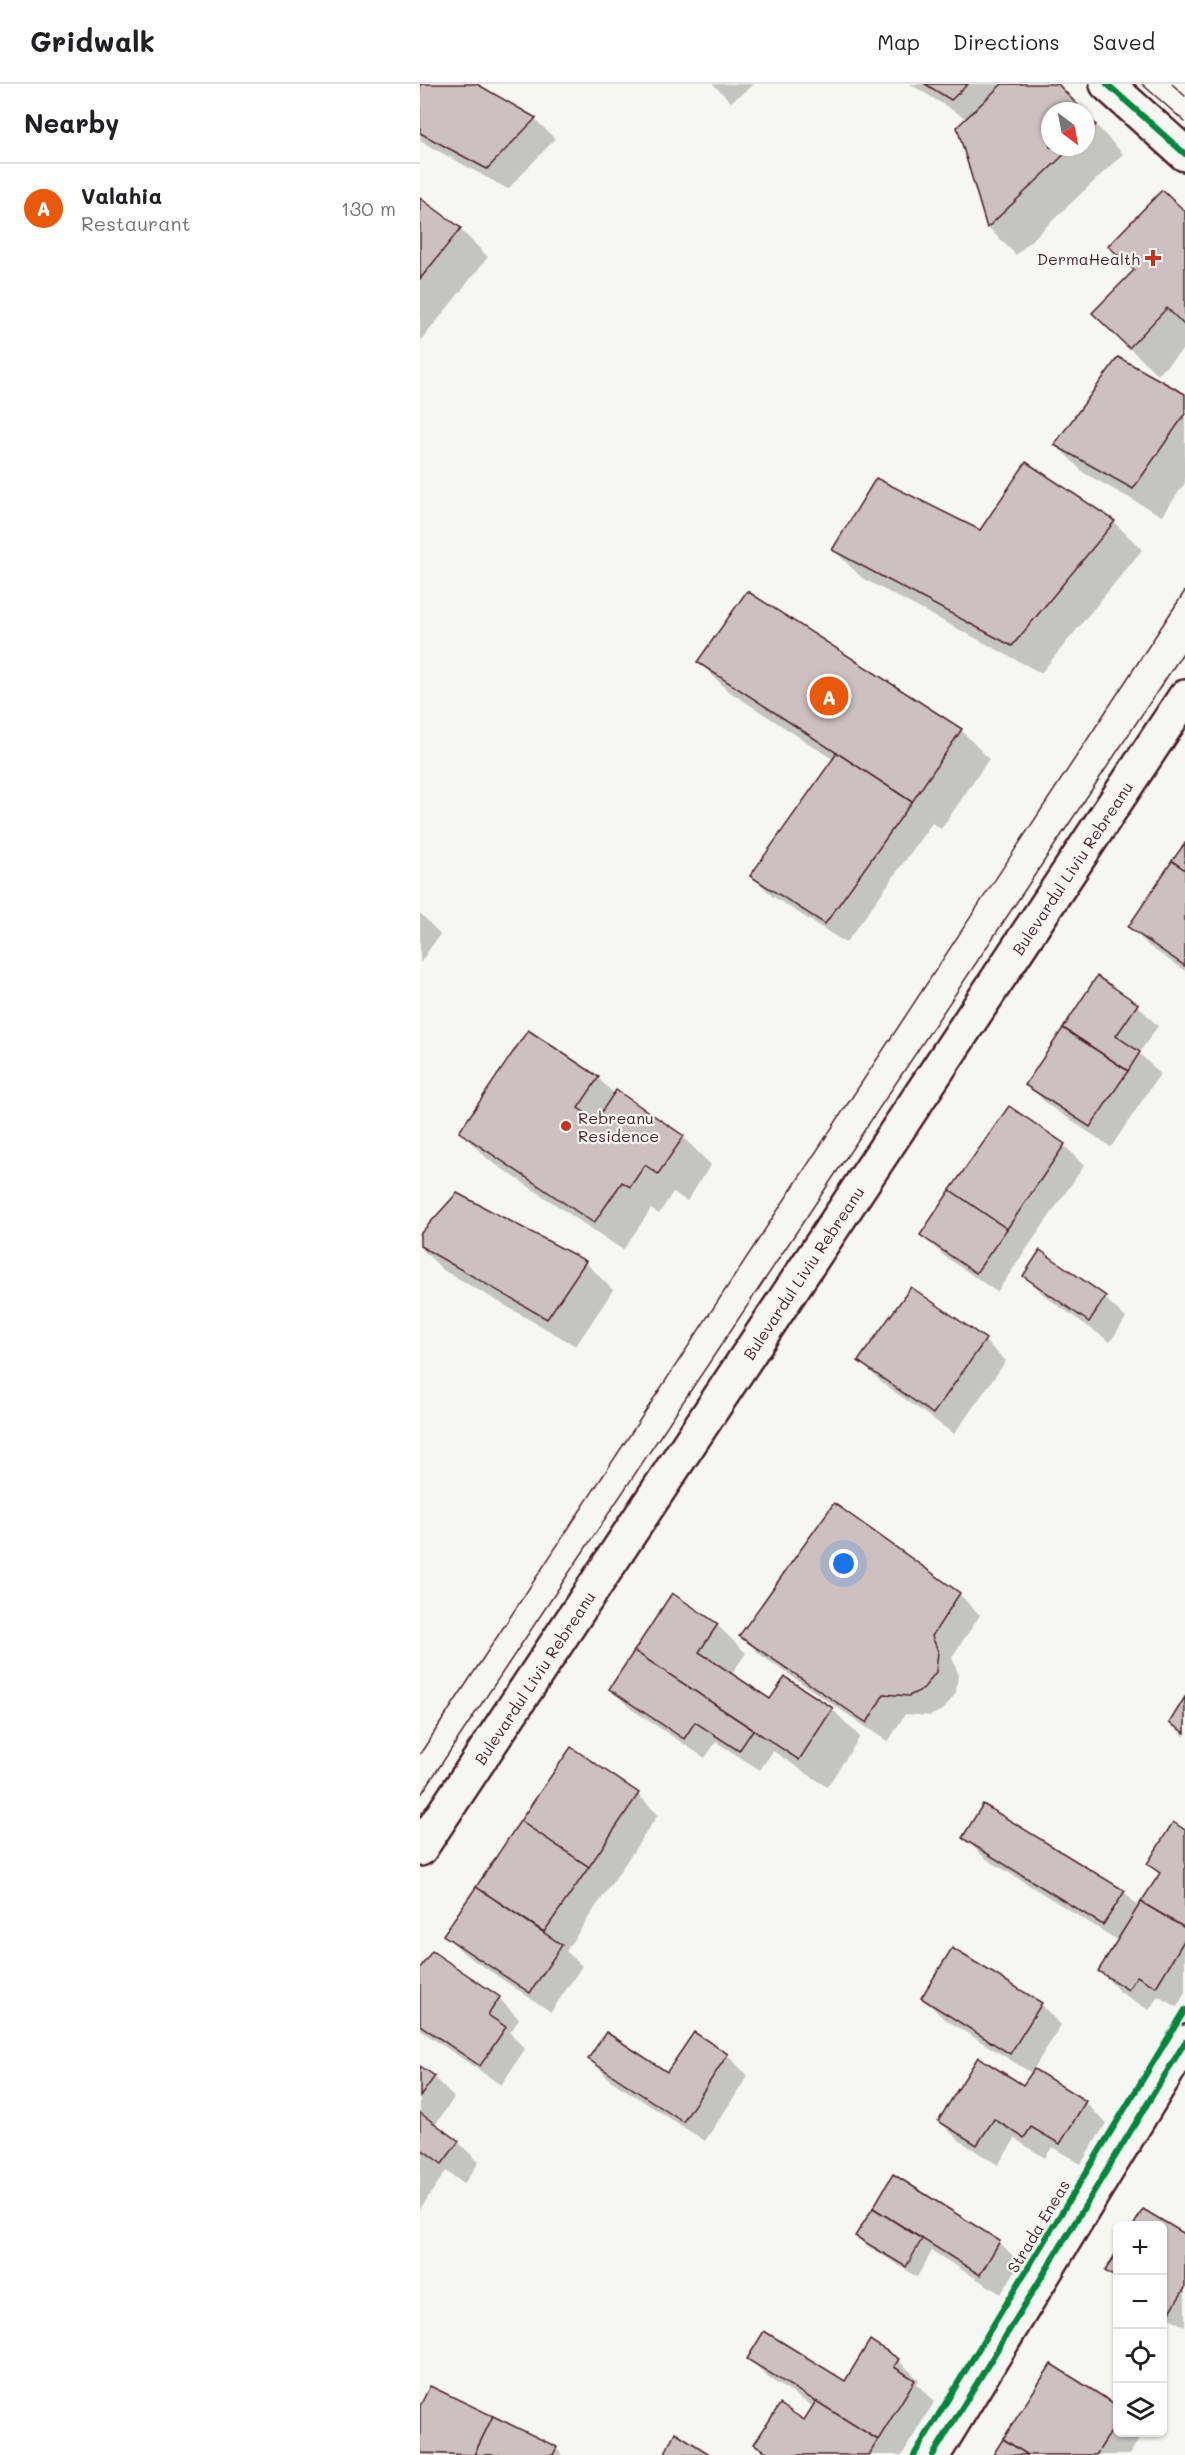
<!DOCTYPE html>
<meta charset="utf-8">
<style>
body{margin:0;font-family:Mali,sans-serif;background:#f2f2f2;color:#202124}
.controls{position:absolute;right:18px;bottom:18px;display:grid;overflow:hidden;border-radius:9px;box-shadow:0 2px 4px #0004}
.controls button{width:54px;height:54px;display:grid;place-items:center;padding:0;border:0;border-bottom:2px solid #e0e0e0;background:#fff;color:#202124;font:30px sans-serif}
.compass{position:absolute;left:621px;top:18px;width:54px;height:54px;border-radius:50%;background:#fff;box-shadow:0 2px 4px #0004;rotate:148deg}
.you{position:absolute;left:424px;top:1480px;width:21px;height:21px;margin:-15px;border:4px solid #fff;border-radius:50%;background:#1a73e8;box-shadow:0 0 0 9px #1a73e833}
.badge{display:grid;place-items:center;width:39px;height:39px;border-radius:50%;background:#ea580c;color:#fff;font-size:20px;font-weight:700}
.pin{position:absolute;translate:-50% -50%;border:3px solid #fff;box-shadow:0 2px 6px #0006}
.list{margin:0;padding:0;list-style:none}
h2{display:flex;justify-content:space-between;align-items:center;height:78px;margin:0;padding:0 24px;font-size:26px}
h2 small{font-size:20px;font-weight:400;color:#757577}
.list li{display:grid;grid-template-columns:39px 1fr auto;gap:18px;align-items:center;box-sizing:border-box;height:90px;padding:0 24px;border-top:2px solid #e0e0e0}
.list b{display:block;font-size:22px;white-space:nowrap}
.list p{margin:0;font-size:20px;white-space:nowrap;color:#757577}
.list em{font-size:20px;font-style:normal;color:#757577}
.icon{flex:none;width:33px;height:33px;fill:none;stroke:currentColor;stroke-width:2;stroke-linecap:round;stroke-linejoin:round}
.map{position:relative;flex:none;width:765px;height:2371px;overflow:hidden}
header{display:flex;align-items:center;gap:36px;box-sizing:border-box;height:84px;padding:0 30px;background:#fff;border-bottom:2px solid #e0e0e0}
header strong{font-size:28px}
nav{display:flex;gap:33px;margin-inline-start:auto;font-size:21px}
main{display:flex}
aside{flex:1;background:#fff}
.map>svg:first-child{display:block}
.shadow{fill:#0003}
.building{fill:#ccc1c0;stroke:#4a1f2b;stroke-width:1.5}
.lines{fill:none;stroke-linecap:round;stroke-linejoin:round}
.street-casing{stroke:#4a1f2b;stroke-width:38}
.secondary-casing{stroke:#4a1f2b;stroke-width:38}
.primary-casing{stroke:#4a1f2b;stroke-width:38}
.street{stroke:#f6f6f2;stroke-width:33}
.secondary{stroke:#f6f6f2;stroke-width:33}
.primary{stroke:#f6f6f2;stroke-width:33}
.tram{stroke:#4a1f2b;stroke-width:1.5}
.cycleway-casing{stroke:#f6f6f2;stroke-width:10}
.cycleway{stroke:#00873e;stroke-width:6}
.poi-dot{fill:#c8321e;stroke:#f6f6f2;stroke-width:2}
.labels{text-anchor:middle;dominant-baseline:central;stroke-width:4.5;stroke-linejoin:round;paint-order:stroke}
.poi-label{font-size:16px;fill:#4a1f2b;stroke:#f6f6f2;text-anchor:end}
.street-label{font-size:16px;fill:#4a1f2b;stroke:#f6f6f2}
</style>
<header>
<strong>Gridwalk</strong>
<nav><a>Map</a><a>Directions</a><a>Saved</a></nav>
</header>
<main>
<aside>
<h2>Nearby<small></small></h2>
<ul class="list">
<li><span class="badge">A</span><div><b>Valahia</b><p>Restaurant</p></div><em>130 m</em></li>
</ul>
</aside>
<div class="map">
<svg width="765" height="2371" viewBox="0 0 765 2371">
<rect width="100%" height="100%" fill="#f6f6f2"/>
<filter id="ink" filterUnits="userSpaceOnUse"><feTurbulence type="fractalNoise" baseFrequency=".0167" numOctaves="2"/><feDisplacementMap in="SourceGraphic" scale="12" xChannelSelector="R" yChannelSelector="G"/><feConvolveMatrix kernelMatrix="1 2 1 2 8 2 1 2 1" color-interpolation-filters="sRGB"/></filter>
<g filter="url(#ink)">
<!-- shadow -->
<g class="shadow">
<path d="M 0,0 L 54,0 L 115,35 L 135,55 L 88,105 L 0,57 Z"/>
<path d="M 293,0 L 334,0 L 311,18 Z"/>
<path d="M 490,0 L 637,0 L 663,27 L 630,27 L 630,63 L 666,63 L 666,30 L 703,70 L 596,171 L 568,143 L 547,35 Z"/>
<path d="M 0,116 L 40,145 L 68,173 L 0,258 Z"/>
<path d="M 765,129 L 765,263 L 738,291 L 702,257 L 715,187 Z"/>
<path d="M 765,312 L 765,399 L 742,432 L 664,389 L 636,361 Z"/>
<path d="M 694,438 L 722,466 L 621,589 L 442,494 L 414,466 L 561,448 Z"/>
<path d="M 279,578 L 541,646 L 569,675 L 521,745 L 512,739 L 426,859 L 352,812 L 332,791 L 414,676 L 307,606 Z"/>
<path d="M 765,762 L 765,887 L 730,863 L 710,843 Z"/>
<path d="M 0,829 L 20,850 L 0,879 Z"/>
<path d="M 717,921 L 738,942 L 719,969 L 740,990 L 691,1063 L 628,1021 L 607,1000 Z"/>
<path d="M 178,994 L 195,1011 L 263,1053 L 291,1081 L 267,1117 L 253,1108 L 239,1130 L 231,1125 L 203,1166 L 69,1076 L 40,1048 Z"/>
<path d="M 644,1061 L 664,1082 L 577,1208 L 523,1171 L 502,1151 Z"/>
<path d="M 0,1152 L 165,1178 L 193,1206 L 156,1262 L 23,1186 L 0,1163 Z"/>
<path d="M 621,1168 L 685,1214 L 706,1234 L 690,1258 L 625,1212 L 605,1192 Z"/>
<path d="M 492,1205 L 565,1257 L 586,1277 L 534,1350 L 461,1298 L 440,1277 Z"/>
<path d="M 539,1510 L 560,1531 L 532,1573 L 538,1589 L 536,1609 L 524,1625 L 510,1632 L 485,1630 L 468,1658 L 342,1572 L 321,1552 Z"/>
<path d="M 253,1511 L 297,1541 L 326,1569 L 311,1591 L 350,1617 L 412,1625 L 440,1653 L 407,1703 L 353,1667 L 340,1686 L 296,1658 L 285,1674 L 211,1625 L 191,1605 Z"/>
<path d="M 765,1616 L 765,1653 L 751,1639 Z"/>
<path d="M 151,1665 L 218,1710 L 238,1731 L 146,1867 L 162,1882 L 131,1928 L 46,1871 L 25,1851 Z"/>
<path d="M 765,1748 L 765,1909 L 757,1923 L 738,1912 L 729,1926 L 700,1908 L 680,1887 L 699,1857 L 565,1774 L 544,1754 L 704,1808 L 720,1824 L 740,1791 L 729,1780 Z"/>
<path d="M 0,1887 L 79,1914 L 99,1935 L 90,1949 L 105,1965 L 81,2001 L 0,1946 Z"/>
<path d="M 503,1914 L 621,1920 L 641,1941 L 613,1986 L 665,2018 L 686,2039 L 661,2080 L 632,2063 L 625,2074 L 595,2055 L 578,2081 L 540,2057 L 519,2037 L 604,2003 L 613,1990 L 523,1934 Z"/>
<path d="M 274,1950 L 307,1971 L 328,1992 L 285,2057 L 190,1996 L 170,1975 L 248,1990 Z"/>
<path d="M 0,1984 L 14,1993 L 34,2014 L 15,2041 L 38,2058 L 59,2078 L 44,2100 L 26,2087 L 0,2125 Z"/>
<path d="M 474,2092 L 579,2158 L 600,2179 L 581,2210 L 512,2167 L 497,2193 L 448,2162 L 437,2151 L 459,2128 L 454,2124 Z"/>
<path d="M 724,2127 L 765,2152 L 765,2243 L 742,2229 L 742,2142 Z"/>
<path d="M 329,2274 L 425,2299 L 478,2276 L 499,2296 L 497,2300 L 514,2318 L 482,2371 L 347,2371 L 336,2360 L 385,2338 L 394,2323 L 350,2295 Z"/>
<path d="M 698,2324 L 698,2348 L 724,2348 L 709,2371 L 575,2371 Z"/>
<path d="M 0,2326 L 136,2364 L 143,2371 L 0,2371 Z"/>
</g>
<!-- building -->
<g class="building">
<path d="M 0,0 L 57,0 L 116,34 L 67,85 L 0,49 Z"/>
<path d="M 505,0 L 548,0 L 531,16 Z"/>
<path d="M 582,0 L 638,0 L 663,27 L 630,27 L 630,63 L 652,63 L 567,144 L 537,43 Z"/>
<path d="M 666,30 L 676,41 L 666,50 Z"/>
<path d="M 742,106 L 765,127 L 765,242 L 747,224 L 709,264 L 672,229 L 714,186 L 688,162 Z"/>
<path d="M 0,114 L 41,144 L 0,195 Z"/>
<path d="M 698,273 L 765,310 L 765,330 L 713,405 L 634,361 Z"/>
<path d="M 606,378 L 695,437 L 592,562 L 412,466 L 456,394 L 560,446 Z"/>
<path d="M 327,507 L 542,645 L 492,718 L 277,578 Z"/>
<path d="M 417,669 L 492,718 L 405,840 L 330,792 Z"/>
<path d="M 765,759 L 765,786 L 752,777 Z"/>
<path d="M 752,777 L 765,786 L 765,882 L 708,843 Z"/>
<path d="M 677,892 L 718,920 L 696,952 L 720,968 L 708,987 L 643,944 Z"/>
<path d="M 643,944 L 708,987 L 670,1043 L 605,1001 Z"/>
<path d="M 108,946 L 179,993 L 158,1024 L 176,1036 L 196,1006 L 264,1052 L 238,1090 L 225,1081 L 210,1103 L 202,1098 L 174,1139 L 39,1048 Z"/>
<path d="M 589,1022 L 645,1060 L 587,1145 L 530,1106 Z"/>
<path d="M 530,1106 L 587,1145 L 556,1189 L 500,1151 Z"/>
<path d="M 37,1109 L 166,1177 L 127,1235 L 0,1162 L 0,1150 Z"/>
<path d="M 620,1166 L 686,1212 L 669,1238 L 603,1192 Z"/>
<path d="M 491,1203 L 566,1255 L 513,1330 L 438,1277 Z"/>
<path d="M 414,1419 L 540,1509 L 512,1552 L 518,1567 L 516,1588 L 503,1605 L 489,1612 L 464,1610 L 447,1639 L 319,1552 Z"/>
<path d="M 252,1509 L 298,1540 L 279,1568 L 350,1615 L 365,1593 L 413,1624 L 379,1676 L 214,1567 Z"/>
<path d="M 214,1567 L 333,1646 L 319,1667 L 275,1638 L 264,1655 L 189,1605 Z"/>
<path d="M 765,1613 L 765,1649 L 749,1639 Z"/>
<path d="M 151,1663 L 219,1709 L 169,1783 L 100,1737 Z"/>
<path d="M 563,1720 L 705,1807 L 683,1841 L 542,1754 Z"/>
<path d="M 100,1737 L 169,1783 L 124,1848 L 56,1803 Z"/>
<path d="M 753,1738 L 765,1746 L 765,1844 L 721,1818 L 740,1789 L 727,1780 Z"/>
<path d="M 56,1803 L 142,1861 L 110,1909 L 23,1851 Z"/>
<path d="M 721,1818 L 765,1844 L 765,1855 L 736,1903 L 717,1892 L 708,1906 L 678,1887 Z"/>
<path d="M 532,1864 L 622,1919 L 590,1970 L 501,1914 Z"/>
<path d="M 12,1867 L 80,1913 L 68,1931 L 86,1943 L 60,1982 L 0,1941 L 0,1884 Z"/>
<path d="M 186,1948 L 247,1988 L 274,1948 L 308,1970 L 263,2038 L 168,1975 Z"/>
<path d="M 558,1973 L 603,2001 L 614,1985 L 666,2017 L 640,2060 L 611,2043 L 604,2054 L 574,2035 L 557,2061 L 518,2037 Z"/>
<path d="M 0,1982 L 15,1992 L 0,2013 Z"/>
<path d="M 0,2029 L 39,2057 L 22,2080 L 0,2064 Z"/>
<path d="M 473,2090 L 580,2157 L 560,2191 L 453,2124 Z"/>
<path d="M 453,2124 L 502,2155 L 486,2183 L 435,2152 Z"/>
<path d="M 723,2125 L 765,2150 L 765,2204 L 750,2228 L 742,2223 L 742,2142 L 713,2142 Z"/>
<path d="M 698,2166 L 698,2195 L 685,2187 Z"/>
<path d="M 344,2247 L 425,2297 L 450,2256 L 479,2275 L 474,2283 L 495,2296 L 458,2356 L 327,2275 Z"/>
<path d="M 631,2280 L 698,2322 L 698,2337 L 676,2371 L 608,2371 L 583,2355 Z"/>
<path d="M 10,2302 L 73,2332 L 54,2371 L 0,2369 L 0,2322 Z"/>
<path d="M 396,2317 L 458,2356 L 449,2371 L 351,2371 L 334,2360 L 360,2320 L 384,2336 Z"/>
<path d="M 73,2332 L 137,2363 L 133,2371 L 54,2371 Z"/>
<path d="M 255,2348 L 291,2371 L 244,2371 Z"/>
<path d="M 583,2355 L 608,2371 L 573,2371 Z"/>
</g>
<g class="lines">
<!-- street casing -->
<g class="street-casing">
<path id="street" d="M 513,2371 L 765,1958"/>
</g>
<!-- secondary casing -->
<g class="secondary-casing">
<path id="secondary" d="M 687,0 L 765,70"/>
</g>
<!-- primary casing -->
<g class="primary-casing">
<g id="primary">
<path id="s1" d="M 0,1765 L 765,613"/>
</g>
</g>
<!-- street -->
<use href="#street" class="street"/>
<!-- secondary -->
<use href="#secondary" class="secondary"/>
<!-- primary -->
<use href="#primary" class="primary"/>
<!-- tram -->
<g class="tram">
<path d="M 722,0 L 765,38"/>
<path d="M 752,0 L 765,12"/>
<path d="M 0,1670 L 765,507"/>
<path d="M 0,1712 L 765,566"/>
</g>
<!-- cycleway casing -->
<g class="cycleway-casing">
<g id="cycleway">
<path d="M 687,0 L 765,70"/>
<path d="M 494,2371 L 765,1926"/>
<path d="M 513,2371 L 765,1958"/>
</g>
</g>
<!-- cycleway -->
<use href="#cycleway" class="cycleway"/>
</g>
</g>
<!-- markers -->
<g class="poi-dot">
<path d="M730 165h6v6h6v6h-6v6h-6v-6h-6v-6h6z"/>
<circle cx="146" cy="1042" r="6"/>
</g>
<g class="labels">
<!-- poi labels -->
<g class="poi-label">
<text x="720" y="174">DermaHealth</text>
<text x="158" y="1033" text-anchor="start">Rebreanu<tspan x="158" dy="18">Residence</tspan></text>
</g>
<!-- street labels -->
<g class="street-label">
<text stroke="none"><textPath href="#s1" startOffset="1178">Bulevardul Liviu Rebreanu</textPath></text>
<text stroke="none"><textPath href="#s1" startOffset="692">Bulevardul Liviu Rebreanu</textPath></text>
<text stroke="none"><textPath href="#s1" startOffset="206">Bulevardul Liviu Rebreanu</textPath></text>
<text transform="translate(618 2142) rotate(-59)">Strada Eneas</text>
</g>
</g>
</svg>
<div class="controls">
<button>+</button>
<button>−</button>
<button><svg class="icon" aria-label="locate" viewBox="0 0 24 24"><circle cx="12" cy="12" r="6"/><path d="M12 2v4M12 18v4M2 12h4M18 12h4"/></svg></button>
<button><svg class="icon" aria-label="layers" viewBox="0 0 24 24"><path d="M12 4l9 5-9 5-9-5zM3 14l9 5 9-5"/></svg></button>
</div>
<svg class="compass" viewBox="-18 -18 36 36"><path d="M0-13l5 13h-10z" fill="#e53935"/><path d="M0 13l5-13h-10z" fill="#757577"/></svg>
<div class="you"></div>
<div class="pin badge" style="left:409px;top:612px">A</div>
</div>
</main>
